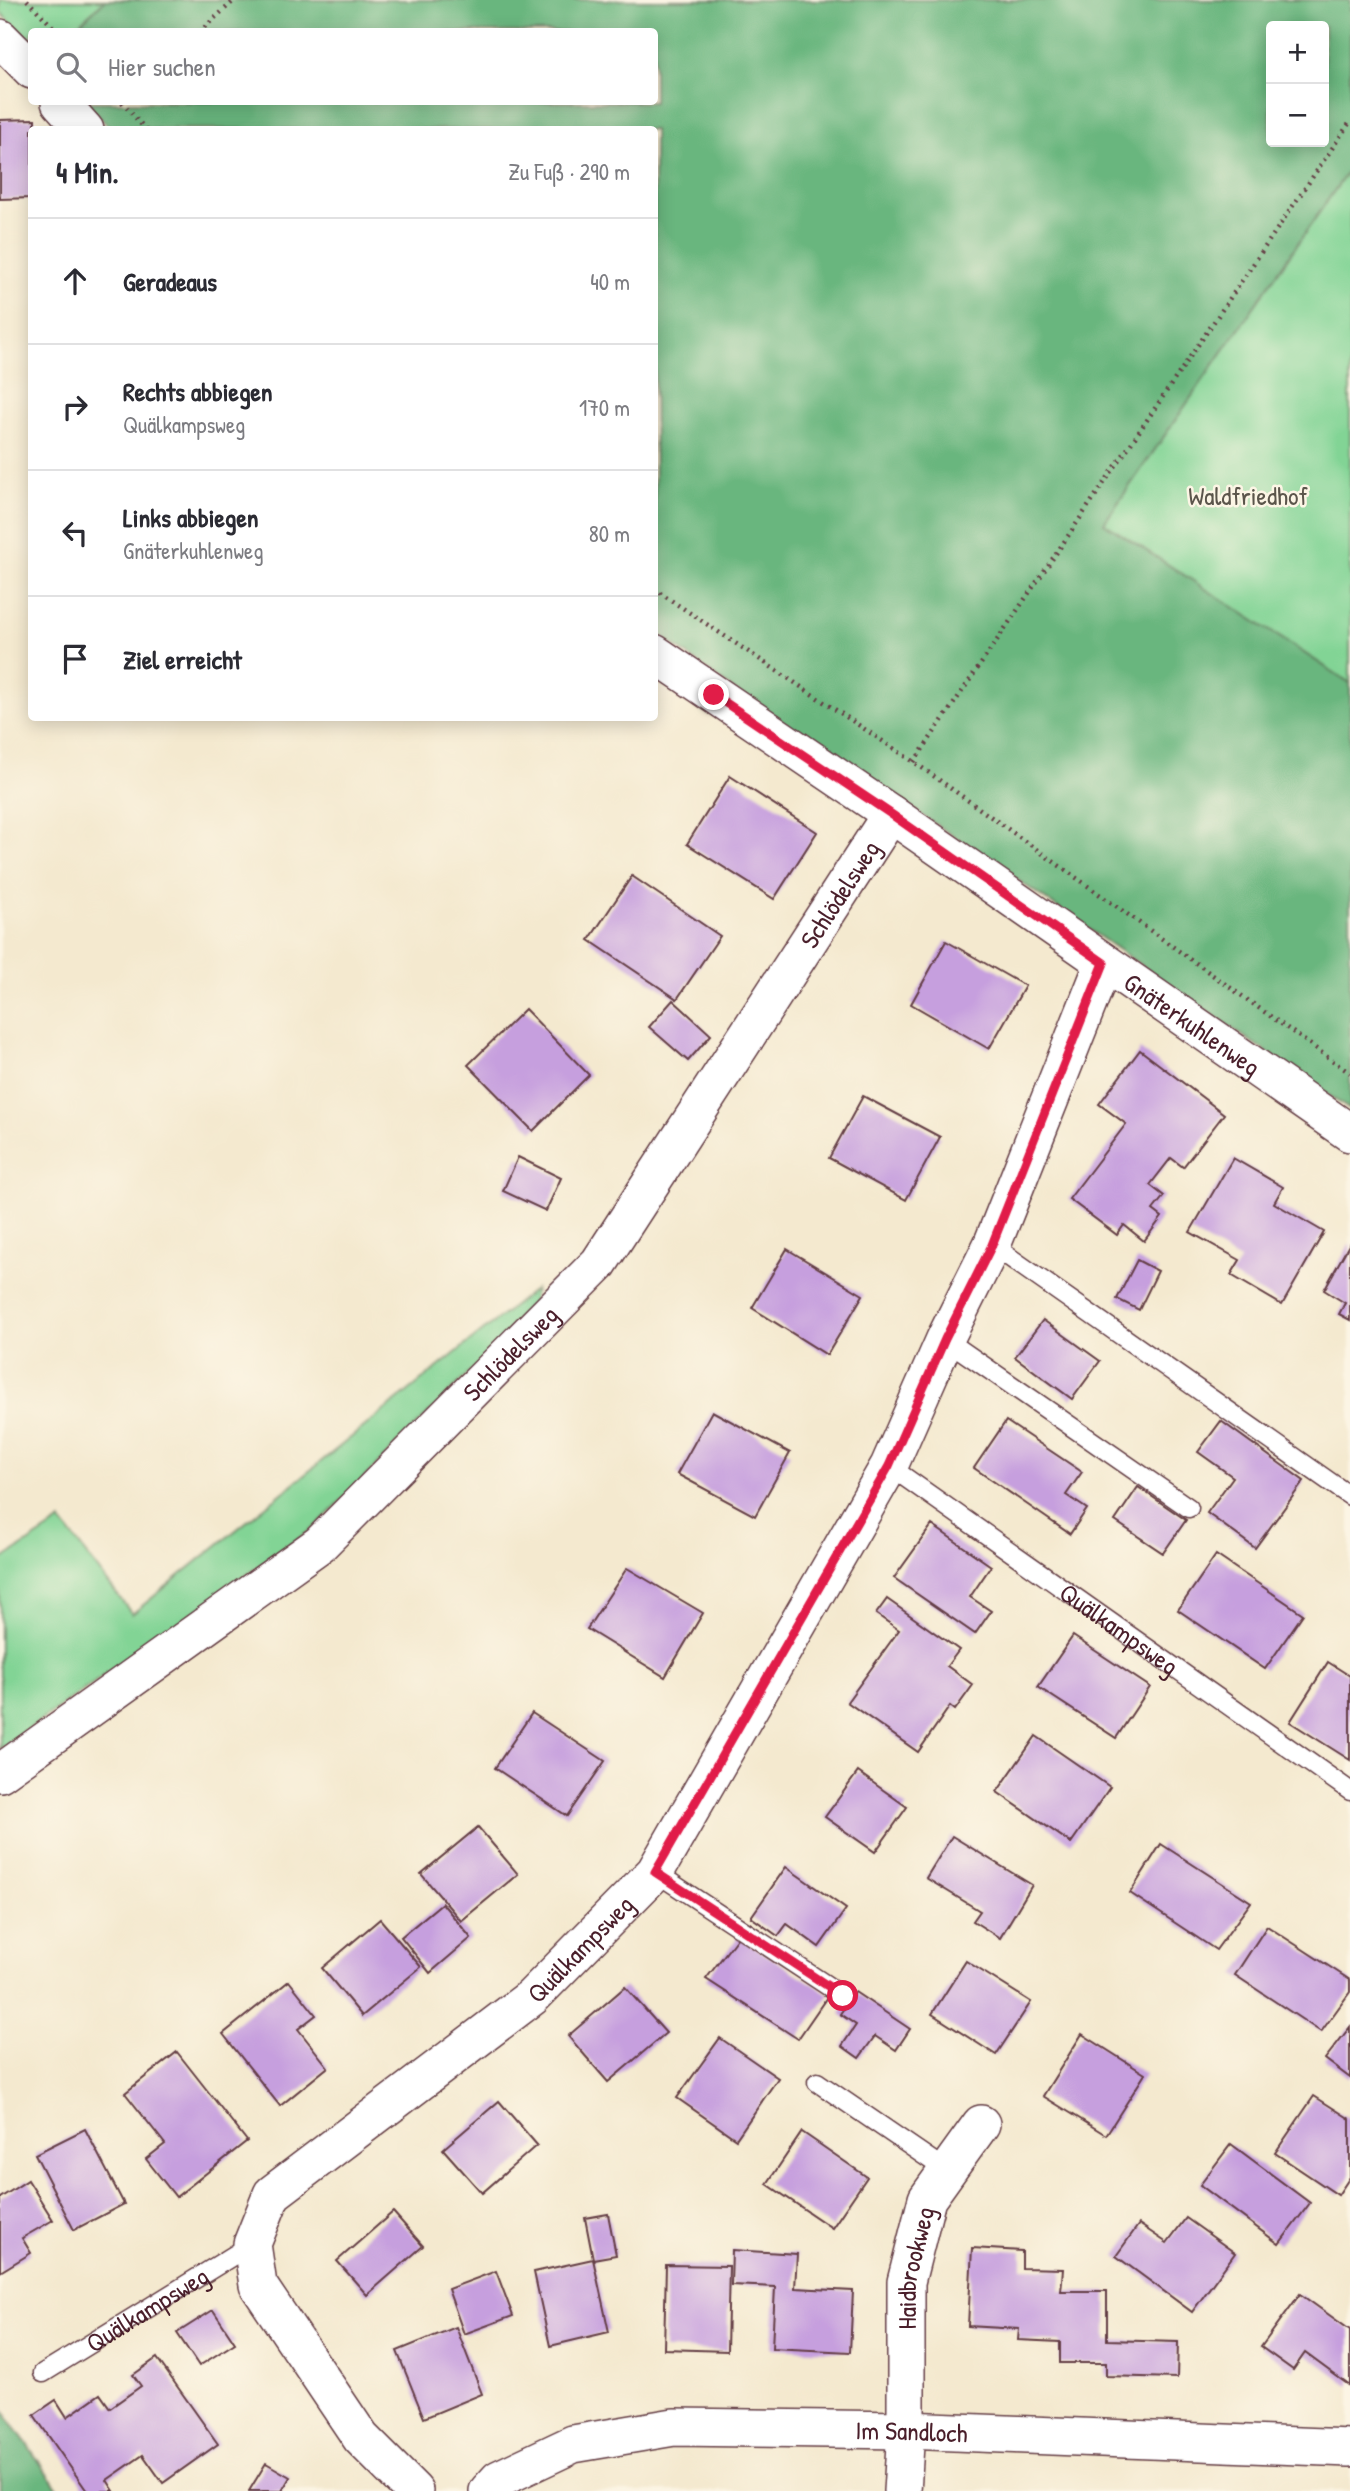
<!DOCTYPE html>
<html lang="de">
<meta charset="utf-8">
<style>
body{margin:0;font-family:"Patrick Hand",sans-serif;background:#f2f2f3;color:#2b2b33}
.controls{position:absolute;right:21px;top:21px;display:grid;overflow:hidden;border-radius:7px;box-shadow:0 4px 18px #0003}
.controls button{width:63px;height:63px;display:grid;place-items:center;padding:0;border:0;border-bottom:2px solid #e1e1e2;background:#fff;color:#2b2b33;font:35px sans-serif}
.stop{position:absolute;width:21px;height:21px;margin:-16px;border:5px solid #e11d48;border-radius:50%;background:#fff}
.stop.end{background:#e11d48;border-color:#fff;box-shadow:0 2px 7px #0008}
.list{margin:0;padding:0;list-style:none}
h2{display:flex;justify-content:space-between;align-items:center;height:91px;margin:0;padding:0 28px;font-size:30px}
h2 small{font-size:23px;font-weight:400;color:#7c7c81}
.list li{display:grid;grid-template-columns:46px 1fr auto;gap:21px;align-items:center;box-sizing:border-box;height:126px;padding:0 28px;border-top:2px solid #e1e1e2}
.list b{display:block;font-size:26px;white-space:nowrap}
.list p{margin:0;font-size:23px;white-space:nowrap;color:#7c7c81}
.list em{font-size:23px;font-style:normal;color:#7c7c81}
.icon{flex:none;width:38px;height:38px;fill:none;stroke:currentColor;stroke-width:2;stroke-linecap:round;stroke-linejoin:round}
.map{position:relative;flex:none;width:1350px;height:2491px;overflow:hidden}
.search{position:absolute;background:#fff;box-shadow:0 4px 18px #0003;left:28px;top:28px;width:630px;height:77px;display:flex;align-items:center;gap:18px;box-sizing:border-box;padding:0 24px;border-radius:7px;color:#7c7c81;font-size:26px}
.panel{position:absolute;background:#fff;box-shadow:0 4px 18px #0003;left:28px;top:126px;width:630px;height:595px;border-radius:7px}
.map>svg:first-child{display:block}
.green{fill:#82d495;stroke:#667a60;stroke-width:2}
.forest{fill:#69b67e;stroke:#5a6a54;stroke-width:2;fill-rule:evenodd}
.building{fill:#c69fde}
.lines{fill:none;stroke-linecap:round;stroke-linejoin:round}
.service-casing{stroke:#643d44;stroke-width:21}
.minor-casing{stroke:#643d44;stroke-width:40}
.path{stroke:#643d44;stroke-width:4.5;stroke-dasharray:2 5;stroke-linecap:butt}
.service{stroke:#fff;stroke-width:18}
.minor{stroke:#fff;stroke-width:37}
.route{stroke:#e11d48;stroke-width:9}
.labels{text-anchor:middle;dominant-baseline:central;stroke-width:5;stroke-linejoin:round;paint-order:stroke}
.park-label{font-size:26px;fill:#5b554b;stroke:#fcf5e5}
.street-label{font-size:26px;fill:#4a1f2b;stroke:#fcf5e5}
</style>
<div class="map">
<svg width="1350" height="2491" viewBox="0 0 1350 2491">
<rect width="100%" height="100%" fill="#fcf5e5"/>
<filter id="ink" filterUnits="userSpaceOnUse"><feTurbulence type="fractalNoise" baseFrequency=".0143" numOctaves="2"/><feDisplacementMap in="SourceGraphic" scale="14" xChannelSelector="R" yChannelSelector="G"/><feConvolveMatrix kernelMatrix="1 2 1 2 8 2 1 2 1" color-interpolation-filters="sRGB"/></filter>
<filter id="wash" filterUnits="userSpaceOnUse"><feTurbulence type="fractalNoise" baseFrequency=".00686" numOctaves="4" result="noise"/><feDisplacementMap in="SourceGraphic" scale="28" xChannelSelector="R" yChannelSelector="G"/><feGaussianBlur stdDeviation="1.57" result="paint"/><feColorMatrix in="noise" values="0 0 0 0 0 0 0 0 0 0 0 0 0 0 0 0 0 1.4 0 .05"/><feComposite in="paint" operator="in"/></filter>
<g filter="url(#wash)">
<rect width="100%" height="100%" fill="#f4e9cf"/>
<!-- green -->
<g class="green">
<path d="M 0,0 L 105,0 L 71,31 L 32,32 L 31,43 L 0,12 Z"/>
<path d="M 1350,168 L 1350,683 L 1104,523 Z"/>
<path d="M 535,1289 L 532,1310 L 315,1527 L 0,1749 L 0,1561 L 61,1521 L 132,1614 Z"/>
</g>
<!-- forest -->
<g class="forest">
<path d="M 105,0 L 1350,0 L 1350,168 L 1104,523 L 1350,683 L 1350,1110 L 964,843 L 751,703 L 655,631 L 654,130 L 111,129 L 86,102 L 654,102 L 654,32 L 71,32 ZM 1271,26 L 1324,26 L 1324,142 L 1271,142 Z"/>
<path d="M 0,2406 L 60,2491 L 0,2491 Z"/>
</g>
<g id="blocks">
<!-- building -->
<g class="building">
<path d="M 35,119 L 35,130 L 32,130 L 32,198 L 0,199 L 0,120 Z"/>
<path d="M 730,776 L 817,832 L 774,899 L 687,844 Z"/>
<path d="M 632,876 L 720,936 L 677,999 L 589,940 Z"/>
<path d="M 946,941 L 1025,986 L 989,1049 L 911,1004 Z"/>
<path d="M 673,1000 L 711,1035 L 688,1061 L 649,1027 Z"/>
<path d="M 525,1009 L 589,1075 L 533,1131 L 468,1065 Z"/>
<path d="M 1140,1050 L 1224,1114 L 1183,1167 L 1171,1158 L 1150,1185 L 1164,1196 L 1153,1210 L 1162,1217 L 1144,1241 L 1124,1225 L 1117,1235 L 1069,1199 L 1126,1124 L 1099,1104 Z"/>
<path d="M 863,1096 L 940,1137 L 906,1200 L 829,1158 Z"/>
<path d="M 518,1157 L 561,1178 L 546,1211 L 503,1191 Z"/>
<path d="M 1233,1158 L 1283,1187 L 1274,1203 L 1324,1232 L 1282,1305 L 1231,1275 L 1240,1260 L 1190,1232 Z"/>
<path d="M 1350,1243 L 1350,1320 L 1339,1314 L 1345,1303 L 1324,1290 Z"/>
<path d="M 787,1249 L 863,1295 L 827,1355 L 752,1308 Z"/>
<path d="M 1137,1260 L 1158,1271 L 1139,1310 L 1117,1299 Z"/>
<path d="M 1043,1320 L 1100,1361 L 1072,1399 L 1015,1357 Z"/>
<path d="M 712,1411 L 790,1453 L 755,1516 L 677,1474 Z"/>
<path d="M 1006,1421 L 1082,1472 L 1066,1495 L 1087,1509 L 1070,1534 L 974,1468 Z"/>
<path d="M 1221,1421 L 1304,1481 L 1255,1548 L 1207,1513 L 1233,1477 L 1198,1452 Z"/>
<path d="M 1138,1487 L 1186,1520 L 1163,1553 L 1115,1521 Z"/>
<path d="M 932,1525 L 991,1566 L 970,1597 L 991,1611 L 975,1634 L 894,1578 Z"/>
<path d="M 1216,1555 L 1303,1614 L 1265,1669 L 1178,1610 Z"/>
<path d="M 627,1568 L 703,1613 L 665,1677 L 587,1629 Z"/>
<path d="M 887,1599 L 959,1650 L 947,1666 L 973,1685 L 955,1710 L 950,1706 L 918,1752 L 847,1702 L 899,1630 L 876,1614 Z"/>
<path d="M 1073,1636 L 1150,1687 L 1116,1738 L 1038,1687 Z"/>
<path d="M 1328,1662 L 1350,1676 L 1350,1760 L 1290,1722 Z"/>
<path d="M 532,1713 L 605,1761 L 567,1816 L 495,1768 Z"/>
<path d="M 1036,1736 L 1110,1787 L 1071,1843 L 997,1792 Z"/>
<path d="M 858,1772 L 907,1807 L 875,1852 L 825,1817 Z"/>
<path d="M 478,1827 L 518,1874 L 461,1921 L 421,1874 Z"/>
<path d="M 952,1836 L 1032,1885 L 1000,1938 L 973,1921 L 980,1911 L 926,1878 Z"/>
<path d="M 1161,1844 L 1251,1902 L 1216,1950 L 1130,1893 Z"/>
<path d="M 786,1867 L 846,1909 L 819,1947 L 787,1924 L 778,1936 L 751,1917 Z"/>
<path d="M 442,1903 L 471,1938 L 430,1973 L 401,1937 Z"/>
<path d="M 380,1919 L 421,1967 L 362,2016 L 322,1968 Z"/>
<path d="M 1267,1926 L 1350,1980 L 1350,1992 L 1321,2032 L 1235,1975 Z"/>
<path d="M 738,1937 L 829,1994 L 798,2039 L 706,1979 Z"/>
<path d="M 966,1961 L 1031,2002 L 996,2055 L 932,2014 Z"/>
<path d="M 289,1981 L 316,2015 L 298,2029 L 328,2067 L 280,2106 L 223,2034 Z"/>
<path d="M 625,1987 L 666,2033 L 608,2082 L 568,2036 Z"/>
<path d="M 855,1992 L 910,2029 L 896,2050 L 875,2036 L 859,2058 L 842,2046 L 856,2025 L 840,2014 Z"/>
<path d="M 1350,2027 L 1350,2078 L 1325,2059 Z"/>
<path d="M 1082,2034 L 1145,2074 L 1106,2135 L 1043,2096 Z"/>
<path d="M 720,2038 L 778,2078 L 736,2139 L 677,2098 Z"/>
<path d="M 177,2052 L 247,2141 L 176,2197 L 146,2159 L 165,2144 L 125,2093 Z"/>
<path d="M 1314,2096 L 1350,2119 L 1350,2177 L 1338,2195 L 1275,2153 Z"/>
<path d="M 499,2101 L 537,2145 L 482,2193 L 443,2149 Z"/>
<path d="M 85,2129 L 124,2204 L 74,2230 L 35,2154 Z"/>
<path d="M 802,2132 L 867,2177 L 832,2228 L 767,2184 Z"/>
<path d="M 1231,2144 L 1310,2203 L 1279,2244 L 1200,2185 Z"/>
<path d="M 28,2180 L 53,2220 L 22,2238 L 31,2253 L 0,2272 L 0,2198 Z"/>
<path d="M 393,2212 L 423,2246 L 367,2295 L 337,2261 Z"/>
<path d="M 608,2214 L 616,2255 L 593,2259 L 585,2218 Z"/>
<path d="M 1186,2218 L 1235,2253 L 1192,2312 L 1116,2256 L 1139,2224 L 1167,2243 Z"/>
<path d="M 972,2248 L 1022,2251 L 1022,2268 L 1063,2269 L 1061,2291 L 1107,2291 L 1107,2340 L 1178,2342 L 1177,2378 L 1106,2376 L 1106,2363 L 1060,2363 L 1060,2342 L 1018,2340 L 1019,2329 L 968,2326 Z"/>
<path d="M 732,2250 L 797,2254 L 795,2288 L 853,2291 L 850,2352 L 772,2348 L 775,2287 L 731,2285 Z"/>
<path d="M 593,2259 L 609,2332 L 550,2346 L 534,2272 Z"/>
<path d="M 666,2265 L 729,2266 L 727,2351 L 664,2349 Z"/>
<path d="M 496,2271 L 513,2316 L 464,2334 L 448,2289 Z"/>
<path d="M 1300,2294 L 1350,2330 L 1350,2386 L 1305,2353 L 1293,2370 L 1261,2347 Z"/>
<path d="M 213,2310 L 235,2343 L 199,2366 L 177,2333 Z"/>
<path d="M 456,2327 L 482,2394 L 424,2418 L 397,2351 Z"/>
<path d="M 157,2358 L 218,2444 L 163,2483 L 143,2455 L 107,2480 L 114,2491 L 87,2491 L 34,2415 L 56,2400 L 67,2417 L 100,2394 L 110,2408 L 141,2386 L 133,2375 Z"/>
<path d="M 266,2463 L 290,2477 L 282,2491 L 249,2491 Z"/>
</g>
</g>
</g>
<g filter="url(#ink)">
<use href="#blocks" fill-opacity="0" stroke="#643d44" stroke-width="2"/>
<g class="lines">
<!-- service casing -->
<g class="service-casing">
<g id="service">
<path d="M 992,1245 L 1350,1496"/>
<path d="M 945,1339 L 1189,1508"/>
<path id="s1" d="M 889,1466 L 1350,1791"/>
<path d="M 655,1872 L 843,1996"/>
<path d="M 817,2082 L 947,2171"/>
<path id="s2" d="M 43,2373 L 252,2244"/>
</g>
</g>
<!-- minor casing -->
<g class="minor-casing">
<g id="minor">
<path d="M 0,38 L 32,70"/>
<path d="M 60,102 L 85,130"/>
<path id="s3" d="M 654,653 L 891,814 L 1350,1133"/>
<path id="s4" d="M 0,1773 L 320,1544 L 599,1263 L 891,814"/>
<path id="s5" d="M 414,2491 L 361,2438 L 258,2285 L 252,2244 L 272,2194 L 532,1997 L 655,1872 L 889,1466 L 945,1339 L 992,1245 L 1104,963"/>
<path id="s6" d="M 488,2491 L 499,2479 L 573,2444 L 674,2427 L 906,2430 L 1350,2448"/>
<path id="s7" d="M 902,2491 L 906,2430 L 906,2282 L 927,2199 L 981,2124"/>
</g>
</g>
<!-- path -->
<g class="path">
<path d="M 27,0 L 58,32"/>
<path d="M 199,32 L 235,0"/>
<path d="M 122,102 L 146,130"/>
<path d="M 654,589 L 914,762 L 1350,1073"/>
<path d="M 914,762 L 1350,122"/>
</g>
<!-- service -->
<use href="#service" class="service"/>
<!-- minor -->
<use href="#minor" class="minor"/>
</g>
</g>
<g class="lines" filter="url(#ink)">
<!-- route -->
<path class="route" d="M 714,695 L 891,814 L 1104,963 L 992,1245 L 945,1339 L 889,1466 L 655,1872 L 843,1996"/>
</g>
<g class="labels">
<!-- park labels -->
<g class="park-label">
<text x="1248" y="495">Waldfriedhof</text>
</g>
<!-- street labels -->
<g class="street-label">
<text stroke="none"><textPath href="#s4" startOffset="1230">Schlödelsweg</textPath></text>
<text stroke="none"><textPath href="#s3" startOffset="654">Gnäterkuhlenweg</textPath></text>
<text stroke="none"><textPath href="#s4" startOffset="663">Schlödelsweg</textPath></text>
<text stroke="none"><textPath href="#s1" startOffset="282">Quälkampsweg</textPath></text>
<text stroke="none"><textPath href="#s5" startOffset="749">Quälkampsweg</textPath></text>
<text stroke="none"><textPath href="#s7" startOffset="224">Haidbrookweg</textPath></text>
<text stroke="none"><textPath href="#s2" startOffset="122">Quälkampsweg</textPath></text>
<text stroke="none"><textPath href="#s6" startOffset="438">Im Sandloch</textPath></text>
</g>
</g>
</svg>
<div class="controls">
<button>+</button>
<button>−</button>
</div>
<div class="stop" style="left:843px;top:1996px"></div>
<div class="stop end" style="left:714px;top:695px"></div>
<div class="search"><svg class="icon" aria-label="search" viewBox="0 0 24 24"><circle cx="10" cy="10" r="6"/><path d="M15 15l6 6"/></svg>Hier suchen</div>
<section class="panel">
<h2>4 Min.<small>Zu Fuß · 290 m</small></h2>
<ul class="list">
<li><svg class="icon" aria-label="ahead" viewBox="0 0 24 24"><path d="M12 20V5M6 11l6-6 6 6"/></svg><div><b>Geradeaus</b></div><em>40 m</em></li>
<li><svg class="icon" aria-label="right" viewBox="0 0 24 24"><path d="M7 20v-9h11M14 6l5 5-5 5"/></svg><div><b>Rechts abbiegen</b><p>Quälkampsweg</p></div><em>170 m</em></li>
<li><svg class="icon" aria-label="left" viewBox="0 0 24 24"><path d="M17 20v-9H6M10 6l-5 5 5 5"/></svg><div><b>Links abbiegen</b><p>Gnäterkuhlenweg</p></div><em>80 m</em></li>
<li><svg class="icon" aria-label="arrive" viewBox="0 0 24 24"><path d="M6 21V4h12l-3 4 3 4H6"/></svg><div><b>Ziel erreicht</b></div></li>
</ul>
</section>
</div>
